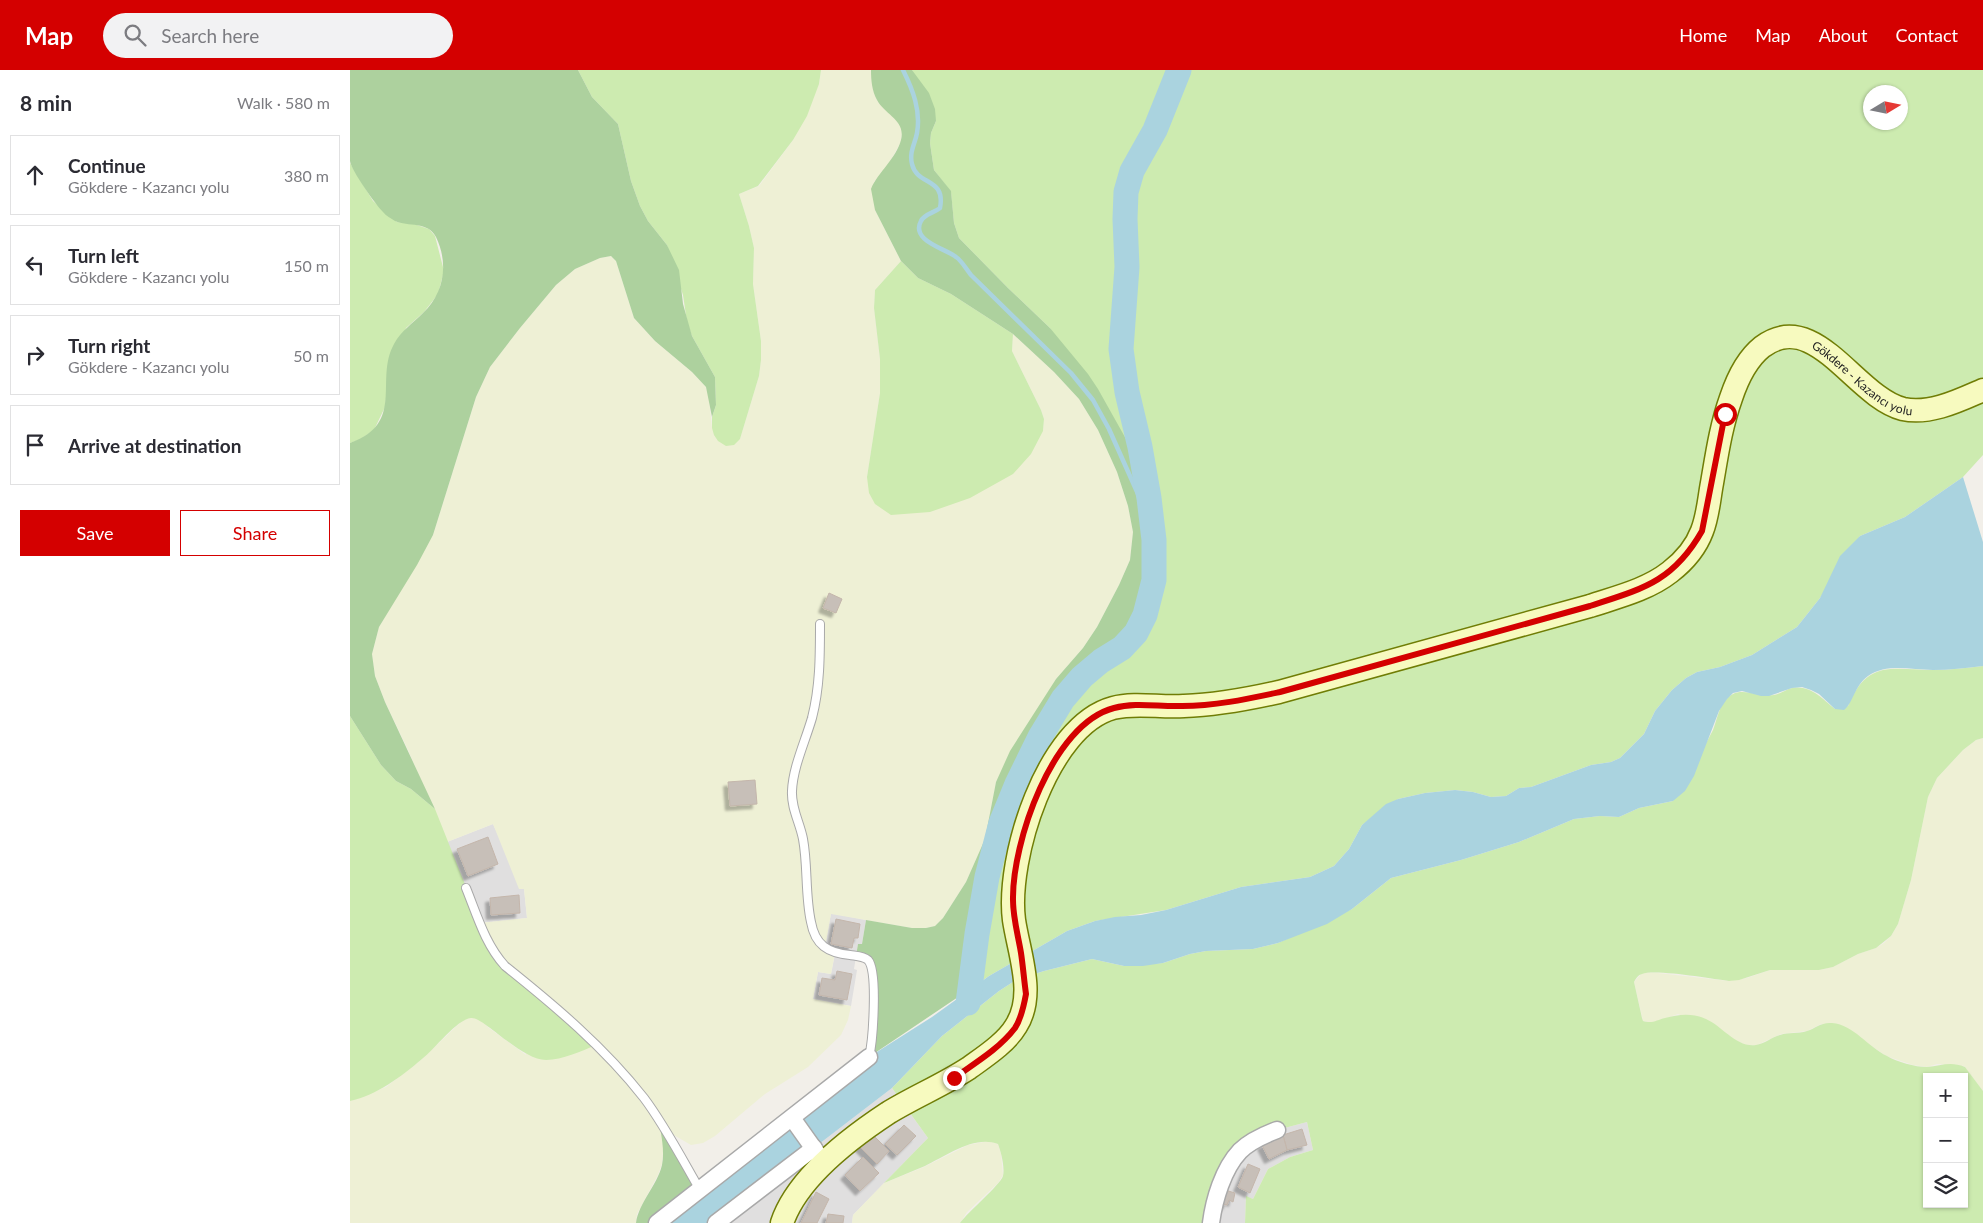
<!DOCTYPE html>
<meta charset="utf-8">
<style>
body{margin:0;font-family:Lato,sans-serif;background:#f2f2f3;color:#2b2b33}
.controls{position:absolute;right:15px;bottom:15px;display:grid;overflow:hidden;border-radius:0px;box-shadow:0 1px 4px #0004}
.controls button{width:45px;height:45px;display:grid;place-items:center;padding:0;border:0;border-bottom:1px solid #e1e1e2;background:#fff;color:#2b2b33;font:25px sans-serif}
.compass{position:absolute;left:1513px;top:15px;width:45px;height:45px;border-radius:50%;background:#fff;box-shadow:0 1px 4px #0004;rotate:80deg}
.stop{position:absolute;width:15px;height:15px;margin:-11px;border:4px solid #d40000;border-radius:50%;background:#fff}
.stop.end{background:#d40000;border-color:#fff;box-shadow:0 1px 5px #0008}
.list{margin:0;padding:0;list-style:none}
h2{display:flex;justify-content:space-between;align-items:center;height:65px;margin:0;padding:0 20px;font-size:21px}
h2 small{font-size:16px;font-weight:400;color:#7c7c81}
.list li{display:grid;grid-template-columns:32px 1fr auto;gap:15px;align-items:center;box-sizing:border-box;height:80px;margin:0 10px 10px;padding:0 10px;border:1px solid #e1e1e2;border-radius:0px}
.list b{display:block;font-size:19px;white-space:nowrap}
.list p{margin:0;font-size:16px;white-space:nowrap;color:#7c7c81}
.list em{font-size:16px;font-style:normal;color:#7c7c81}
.actions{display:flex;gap:10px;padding:15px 20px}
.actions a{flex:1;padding:11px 0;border:1px solid #d40000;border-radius:0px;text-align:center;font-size:18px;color:#d40000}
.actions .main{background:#d40000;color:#fff}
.icon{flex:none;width:28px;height:28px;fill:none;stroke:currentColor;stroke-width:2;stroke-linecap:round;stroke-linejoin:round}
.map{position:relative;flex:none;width:1633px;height:1153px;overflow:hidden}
header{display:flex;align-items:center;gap:30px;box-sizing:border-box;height:70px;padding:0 25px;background:#d40000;color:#fff}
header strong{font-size:24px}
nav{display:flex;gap:28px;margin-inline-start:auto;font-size:18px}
.search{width:350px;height:45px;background:#f2f2f3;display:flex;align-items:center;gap:12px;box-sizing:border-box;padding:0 18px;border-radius:28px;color:#7c7c81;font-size:19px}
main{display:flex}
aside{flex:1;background:#fff}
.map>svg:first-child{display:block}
.residential{fill:#e0dfdf}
.farmland{fill:#eef0d5}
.grass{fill:#cdebb0;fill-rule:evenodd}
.forest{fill:#add19e}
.water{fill:#aad3df}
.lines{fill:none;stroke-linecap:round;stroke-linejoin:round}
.stream{stroke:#aad3df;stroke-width:4.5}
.river{stroke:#aad3df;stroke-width:25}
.building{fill:#c7bfb8;stroke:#c4b6ab;filter:url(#shadow)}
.lane-casing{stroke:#a9a9a9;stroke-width:10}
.street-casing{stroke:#a9a9a9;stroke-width:19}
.secondary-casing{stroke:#707d05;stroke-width:25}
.lane{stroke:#fff;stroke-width:8}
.street{stroke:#fff;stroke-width:16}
.secondary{stroke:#f7fabf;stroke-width:22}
.route{stroke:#d40000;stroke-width:6}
.labels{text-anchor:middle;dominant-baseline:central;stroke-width:4.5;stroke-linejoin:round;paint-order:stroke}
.street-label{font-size:12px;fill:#222;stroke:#fff}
</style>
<header>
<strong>Map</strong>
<div class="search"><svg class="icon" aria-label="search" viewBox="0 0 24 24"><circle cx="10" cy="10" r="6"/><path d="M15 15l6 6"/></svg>Search here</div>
<nav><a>Home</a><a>Map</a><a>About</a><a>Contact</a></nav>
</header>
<main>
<aside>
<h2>8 min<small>Walk · 580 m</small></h2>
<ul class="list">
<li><svg class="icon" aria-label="ahead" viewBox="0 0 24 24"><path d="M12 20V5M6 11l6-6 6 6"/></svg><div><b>Continue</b><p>Gökdere - Kazancı yolu</p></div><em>380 m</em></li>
<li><svg class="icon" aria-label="left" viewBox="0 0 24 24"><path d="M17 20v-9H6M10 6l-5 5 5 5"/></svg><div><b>Turn left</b><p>Gökdere - Kazancı yolu</p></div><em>150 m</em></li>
<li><svg class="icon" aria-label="right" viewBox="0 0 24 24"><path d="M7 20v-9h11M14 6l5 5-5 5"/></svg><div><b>Turn right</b><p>Gökdere - Kazancı yolu</p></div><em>50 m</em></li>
<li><svg class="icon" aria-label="arrive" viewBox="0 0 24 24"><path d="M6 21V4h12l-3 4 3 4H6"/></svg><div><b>Arrive at destination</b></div></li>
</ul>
<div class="actions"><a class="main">Save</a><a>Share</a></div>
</aside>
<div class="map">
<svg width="1633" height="1153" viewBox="0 0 1633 1153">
<defs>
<filter id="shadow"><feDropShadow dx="-4.5" dy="4.5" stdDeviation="1" flood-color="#0004"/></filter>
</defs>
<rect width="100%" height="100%" fill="#f2efe9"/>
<!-- residential -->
<g class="residential">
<path d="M 143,754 L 174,819 L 177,848 L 130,853 L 97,772 Z"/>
<path d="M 481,843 L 516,850 L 512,874 L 508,874 L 504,899 L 507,900 L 501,936 L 463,929 L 468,902 L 481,904 L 485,884 L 475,878 Z"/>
<path d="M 542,1018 L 578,1068 L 503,1145 L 502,1153 L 366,1153 Z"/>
<path d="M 957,1052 L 963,1080 L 940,1087 L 918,1099 L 903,1129 L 896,1127 L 895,1153 L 861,1153 L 881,1093 L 927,1060 Z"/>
</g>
<!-- farmland -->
<g class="farmland">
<path d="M 471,0 L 521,0 L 523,20 L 528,32 L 545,48 L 551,57 L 552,62 L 551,72 L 537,97 L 524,112 L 525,140 L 551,191 L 525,220 L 524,238 L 530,289 L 530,323 L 517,407 L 693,361 L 694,349 L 691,340 L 662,281 L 663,264 L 704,302 L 729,329 L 748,360 L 767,402 L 778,436 L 783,462 L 780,490 L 769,515 L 747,557 L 733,578 L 706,609 L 646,712 L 635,769 L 616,812 L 593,848 L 585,856 L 576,858 L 562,858 L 481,844 L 475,877 L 485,883 L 481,904 L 468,902 L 463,929 L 501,936 L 498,950 L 491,965 L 458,997 L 415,1024 L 365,1066 L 353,1073 L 341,1075 L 315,1060 L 312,1094 L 308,1105 L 287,1144 L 286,1153 L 0,1153 L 0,1031 L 36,1017 L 72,989 L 113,950 L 122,947 L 129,949 L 139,958 L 176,985 L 155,896 L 130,853 L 177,848 L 174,819 L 169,819 L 143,754 L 97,772 L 58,680 L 35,632 L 25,606 L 22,584 L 29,557 L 83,465 L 126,327 L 140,297 L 170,258 L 206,215 L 225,199 L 250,188 L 261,186 L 266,191 L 284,248 L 305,271 L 342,302 L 356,317 L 359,328 L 362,358 L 390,369 L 409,306 L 411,290 L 411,271 L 403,214 L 404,178 L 399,156 L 389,124 L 409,116 L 443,70 L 469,14 Z"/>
<path d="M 1633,668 L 1633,1021 L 1614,996 L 1587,994 L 1577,997 L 1563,995 L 1536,986 L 1492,956 L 1471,954 L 1457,961 L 1431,964 L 1407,975 L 1396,975 L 1328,944 L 1303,953 L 1293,951 L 1284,912 L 1292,903 L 1308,903 L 1379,911 L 1397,908 L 1420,900 L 1469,900 L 1483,897 L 1508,884 L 1526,878 L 1534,873 L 1541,866 L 1548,854 L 1561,810 L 1578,727 L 1587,708 L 1613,680 L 1626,670 Z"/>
<path d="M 639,1071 L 648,1074 L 651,1084 L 653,1105 L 648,1113 L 617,1142 L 610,1153 L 502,1153 L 503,1145 L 534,1113 L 574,1097 L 618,1075 Z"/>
</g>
<!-- grass -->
<g class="grass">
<path d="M 228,0 L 471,0 L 469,14 L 457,46 L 443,70 L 408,116 L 389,124 L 399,156 L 404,178 L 403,214 L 411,271 L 411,290 L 409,306 L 390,369 L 384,375 L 376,376 L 368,371 L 364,365 L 362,358 L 362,347 L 366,335 L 365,307 L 342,266 L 337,252 L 333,225 L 317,175 L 298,151 L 290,136 L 281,111 L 268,54 L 242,27 Z"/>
<path d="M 562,0 L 1633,0 L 1633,385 L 1613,407 L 1555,447 L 1510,466 L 1470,528 L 1447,557 L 1402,585 L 1370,597 L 1347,602 L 1336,608 L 1322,620 L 1305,641 L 1294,664 L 1270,688 L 1261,692 L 1241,695 L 1181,717 L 1169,718 L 1156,726 L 1141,727 L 1123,722 L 1105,720 L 1075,723 L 1048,729 L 1012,755 L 999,779 L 984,796 L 960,807 L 891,817 L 816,840 L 745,851 L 717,861 L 639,906 L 620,919 C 627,863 633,805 652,752 C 660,728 671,705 682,683 C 696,656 711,628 732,607 C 744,595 758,586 772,578 L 804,470 L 700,258 L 658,218 L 609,168 L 604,153 L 601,122 L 584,100 L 580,73 L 581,63 L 586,51 ZM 1520,22 L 1550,22 L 1550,52 L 1520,52 Z"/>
<path d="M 0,93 L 23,131 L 47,152 L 64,154 L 79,159 L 85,166 L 94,201 L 88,224 L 74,242 L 56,258 L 37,320 L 35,337 L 24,360 L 9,370 L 0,373 Z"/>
<path d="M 551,191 L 568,208 L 601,224 L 663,264 L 662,281 L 691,340 L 694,349 L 693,361 L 681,384 L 663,404 L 620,428 L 580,442 L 541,445 L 525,434 L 519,423 L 517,407 L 530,323 L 530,289 L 524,238 L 525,220 Z"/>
<path d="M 1633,596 L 1633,668 L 1626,670 L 1613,680 L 1587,708 L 1578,727 L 1561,810 L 1548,854 L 1541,866 L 1526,878 L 1508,884 L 1483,897 L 1469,900 L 1420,900 L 1389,910 L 1379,911 C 1362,909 1306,899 1292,904 C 1288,905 1286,908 1284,912 L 1292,948 L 1293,951 C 1302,954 1307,950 1315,948 C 1329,944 1343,943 1356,949 C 1372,956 1387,978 1406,975 C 1414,974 1422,967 1430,965 C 1439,962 1448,964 1457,961 C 1466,958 1471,952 1482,953 C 1504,955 1518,977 1537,986 C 1547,992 1565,997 1577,997 C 1591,996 1600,991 1615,997 L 1633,1021 L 1633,1153 L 895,1153 L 896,1126 L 903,1129 L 918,1099 L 940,1087 L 963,1080 L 957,1052 L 927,1060 L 889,1082 L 861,1153 L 610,1153 C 618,1142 650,1115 653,1106 C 655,1097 651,1082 648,1074 C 624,1065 596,1086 575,1096 C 561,1102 548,1107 534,1113 L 578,1068 L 542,1018 L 592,966 L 649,921 L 666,910 L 694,901 L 742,889 L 774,896 L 813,893 L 840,884 L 856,881 L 903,879 L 928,873 L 1002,839 L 1041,808 L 1111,790 L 1169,772 L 1224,749 L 1250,746 L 1269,747 L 1289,738 L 1323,731 C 1336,707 1351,684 1363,660 C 1368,648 1369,631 1383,624 C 1394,618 1409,627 1424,625 C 1430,624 1435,620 1442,618 C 1461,615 1471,628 1485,639 L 1498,636 C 1517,590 1540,599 1582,600 C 1599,600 1616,598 1633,596 ZM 1577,1007 L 1614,1007 L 1614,1134 L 1577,1134 Z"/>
<path d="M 0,646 L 31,695 L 46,711 L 61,719 L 85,739 L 138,872 L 147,887 L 247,975 C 230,981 213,990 196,990 C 171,990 133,946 121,948 C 107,949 84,980 72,989 C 51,1007 27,1025 0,1031 Z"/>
</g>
<!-- forest -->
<g class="forest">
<path d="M 0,0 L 228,0 L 242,27 L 268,54 L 281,111 L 290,136 L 298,151 L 317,175 L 329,200 L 333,234 L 342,266 L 365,307 L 366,335 L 362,347 L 356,317 L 342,302 L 305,271 L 284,248 L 266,191 L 261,186 L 250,188 L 225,199 L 206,215 L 170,258 L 140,297 L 126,327 L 83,465 L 67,495 L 29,557 L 22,584 L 25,606 L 35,632 L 85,739 L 61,719 L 46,711 L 31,695 L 0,646 L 0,373 C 56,353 24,310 44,274 C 51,261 63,253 73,243 C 94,223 99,194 86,167 C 78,151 58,157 45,151 C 41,148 36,146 33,142 C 26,135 1,100 0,91 C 0,82 0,71 0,61 C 0,41 0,20 0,0 Z"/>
<path d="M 521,0 L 562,0 L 579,23 L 585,39 L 586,51 L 581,63 L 580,73 L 584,100 L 601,121 L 604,153 L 609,168 L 658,218 L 700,258 L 738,304 L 748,319 L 776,369 L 804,470 L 804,510 L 795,545 L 786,563 L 772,578 L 751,591 L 732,607 L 713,629 L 690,667 L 667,714 L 651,753 L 637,807 L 627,864 L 620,919 L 519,987 L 521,895 L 506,886 L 508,874 L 512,874 L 516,850 L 562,858 L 576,858 L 585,856 L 593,848 L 616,812 L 635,769 L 646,712 L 660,681 L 706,609 L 733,578 L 747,557 L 769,515 L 780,490 L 783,462 L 778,436 L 767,402 L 748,360 L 729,329 L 704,302 L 663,264 L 601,224 L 568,208 L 551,191 L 525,140 L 521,119 C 528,102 546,89 551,70 C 556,50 535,45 527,30 C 522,21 521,10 521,0 Z"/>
<path d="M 309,1051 L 350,1120 L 307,1153 L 286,1153 C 289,1132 307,1116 312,1095 C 315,1081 311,1064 309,1051 Z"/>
</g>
<!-- water -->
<path class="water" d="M 1613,407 L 1633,472 L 1633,596 C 1616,598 1599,600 1583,600 C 1561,600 1537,593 1518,606 C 1504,616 1504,632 1494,640 L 1485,639 L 1469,624 L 1461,620 L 1452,617 L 1442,618 L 1419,626 L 1411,626 L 1392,621 L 1383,623 L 1377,629 L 1369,641 L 1344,706 L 1335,721 L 1323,731 L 1289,738 L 1269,747 L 1250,746 L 1224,749 L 1169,772 L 1111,790 L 1041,808 L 1002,839 L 977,854 L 928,873 L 903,879 L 856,881 L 840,884 L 813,893 L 793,896 L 774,896 L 742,889 L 694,901 L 666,910 L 649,921 L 592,966 L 542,1018 L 366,1153 L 307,1153 L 519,987 L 582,947 L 639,906 L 717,861 L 745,851 L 765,847 L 791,845 L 816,840 L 891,817 L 960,807 L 984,796 L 999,779 L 1012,755 L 1036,734 L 1048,729 L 1075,723 L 1105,720 L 1123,722 L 1141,727 L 1156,726 L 1169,718 L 1181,717 L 1241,695 L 1261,692 L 1270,688 L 1294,664 L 1305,641 L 1322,620 L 1336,608 L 1347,602 L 1370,597 L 1402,585 L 1447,557 L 1470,528 L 1490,486 L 1510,466 L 1555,447 Z"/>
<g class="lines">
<!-- stream -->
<path class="stream" d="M 553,0 C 563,20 571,41 567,63 C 565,74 559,82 562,94 C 567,116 596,107 590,138 C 584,143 574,144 571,151 C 560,171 597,179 606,187 C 612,191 616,199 621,205 L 721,303 L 743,330 L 759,359 L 788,424 L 804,470"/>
<!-- river -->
<path class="river" d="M 618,933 L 627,864 L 637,807 L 651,753 L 667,714 L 690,667 L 713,629 L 732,607 L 751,591 L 772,578 L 786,563 L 795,545 L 804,510 L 804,470 L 799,428 L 790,377 L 777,322 L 771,279 L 777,197 L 775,149 L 776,122 L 782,101 L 805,60 L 829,0"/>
</g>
<!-- building -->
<g class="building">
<path d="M 479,523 L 492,529 L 486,543 L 473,538 Z"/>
<path d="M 405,710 L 407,734 L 380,736 L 378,712 Z"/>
<path d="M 138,767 L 148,794 L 118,806 L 107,779 Z"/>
<path d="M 169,825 L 170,843 L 141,845 L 140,828 Z"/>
<path d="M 486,849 L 510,854 L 508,868 L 504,868 L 502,878 L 481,874 Z"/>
<path d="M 487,901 L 502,904 L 497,930 L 469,925 L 472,908 L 485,910 Z"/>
<path d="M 554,1055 L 566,1066 L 547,1085 L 535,1074 Z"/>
<path d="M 952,1059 L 957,1075 L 937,1080 L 933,1065 Z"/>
<path d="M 522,1064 L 539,1081 L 527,1094 L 509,1076 Z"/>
<path d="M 933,1065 L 937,1080 L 919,1089 L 912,1075 Z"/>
<path d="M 513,1087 L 529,1103 L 510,1121 L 495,1105 Z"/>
<path d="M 898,1094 L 910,1099 L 900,1123 L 888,1117 Z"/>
<path d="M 875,1120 L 885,1123 L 883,1132 L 879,1130 L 877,1135 L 871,1134 Z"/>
<path d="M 466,1122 L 479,1129 L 467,1153 L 451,1153 Z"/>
<path d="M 478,1144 L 494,1146 L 493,1153 L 476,1153 Z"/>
</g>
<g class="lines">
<!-- lane casing -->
<g class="lane-casing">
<g id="lane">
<path d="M 470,554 C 470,586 470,617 462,648 C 455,672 443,697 442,721 C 441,738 450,753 453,769 C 458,796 455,825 461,852 C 465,875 478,883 500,885 C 506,886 513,886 518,890 C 528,901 523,971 519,987"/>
<path d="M 116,818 C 127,845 135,874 155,896 C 205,936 254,977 294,1028 C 315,1056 332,1089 350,1120"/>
</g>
</g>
<!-- street casing -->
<g class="street-casing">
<g id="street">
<path d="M 442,1048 L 469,1086"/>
<path d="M 307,1153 L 519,987"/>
<path d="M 366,1153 L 464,1078"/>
<path d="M 861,1153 C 864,1130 873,1099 890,1081 C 900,1071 914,1065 927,1060"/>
</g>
</g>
<!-- secondary casing -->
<g class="secondary-casing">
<g id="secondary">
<path id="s1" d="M 432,1153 C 447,1108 500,1068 538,1043 C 564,1027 593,1015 619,998 C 634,987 656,973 666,956 C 686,925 669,884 664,850 C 656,789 697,656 763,638 C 786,632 811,638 834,636 C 867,635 898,629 929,622 L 1240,536 C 1267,527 1297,520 1320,502 C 1333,492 1346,477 1352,461 C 1358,446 1359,429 1362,413 C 1367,384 1371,356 1381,328 C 1387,310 1397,289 1412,277 C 1465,237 1505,327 1553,339 C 1580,345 1610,330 1633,320"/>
</g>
</g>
<!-- lane -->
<use href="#lane" class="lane"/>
<!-- street -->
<use href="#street" class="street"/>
<!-- secondary -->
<use href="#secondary" class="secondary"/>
</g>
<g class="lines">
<!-- route -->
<path class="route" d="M 604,1008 C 625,993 649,979 665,958 C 671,949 674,935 676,924 C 674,910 673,896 671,883 C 668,865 663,848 663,830 C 662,773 702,654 764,638 C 786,632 809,637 832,636 C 865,636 897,629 930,622 L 1240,536 C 1292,519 1323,512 1352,461 L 1375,344"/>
</g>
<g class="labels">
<!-- street labels -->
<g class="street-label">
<text stroke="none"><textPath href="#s1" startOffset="1610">Gökdere - Kazancı yolu</textPath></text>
</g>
</g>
</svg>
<div class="controls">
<button>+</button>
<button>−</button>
<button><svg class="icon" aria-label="layers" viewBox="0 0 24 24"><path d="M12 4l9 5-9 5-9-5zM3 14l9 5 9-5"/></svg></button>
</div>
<svg class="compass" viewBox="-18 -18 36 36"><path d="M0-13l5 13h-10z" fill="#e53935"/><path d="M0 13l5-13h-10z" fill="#7c7c81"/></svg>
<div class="stop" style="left:1375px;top:344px"></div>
<div class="stop end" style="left:604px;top:1008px"></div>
</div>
</main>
